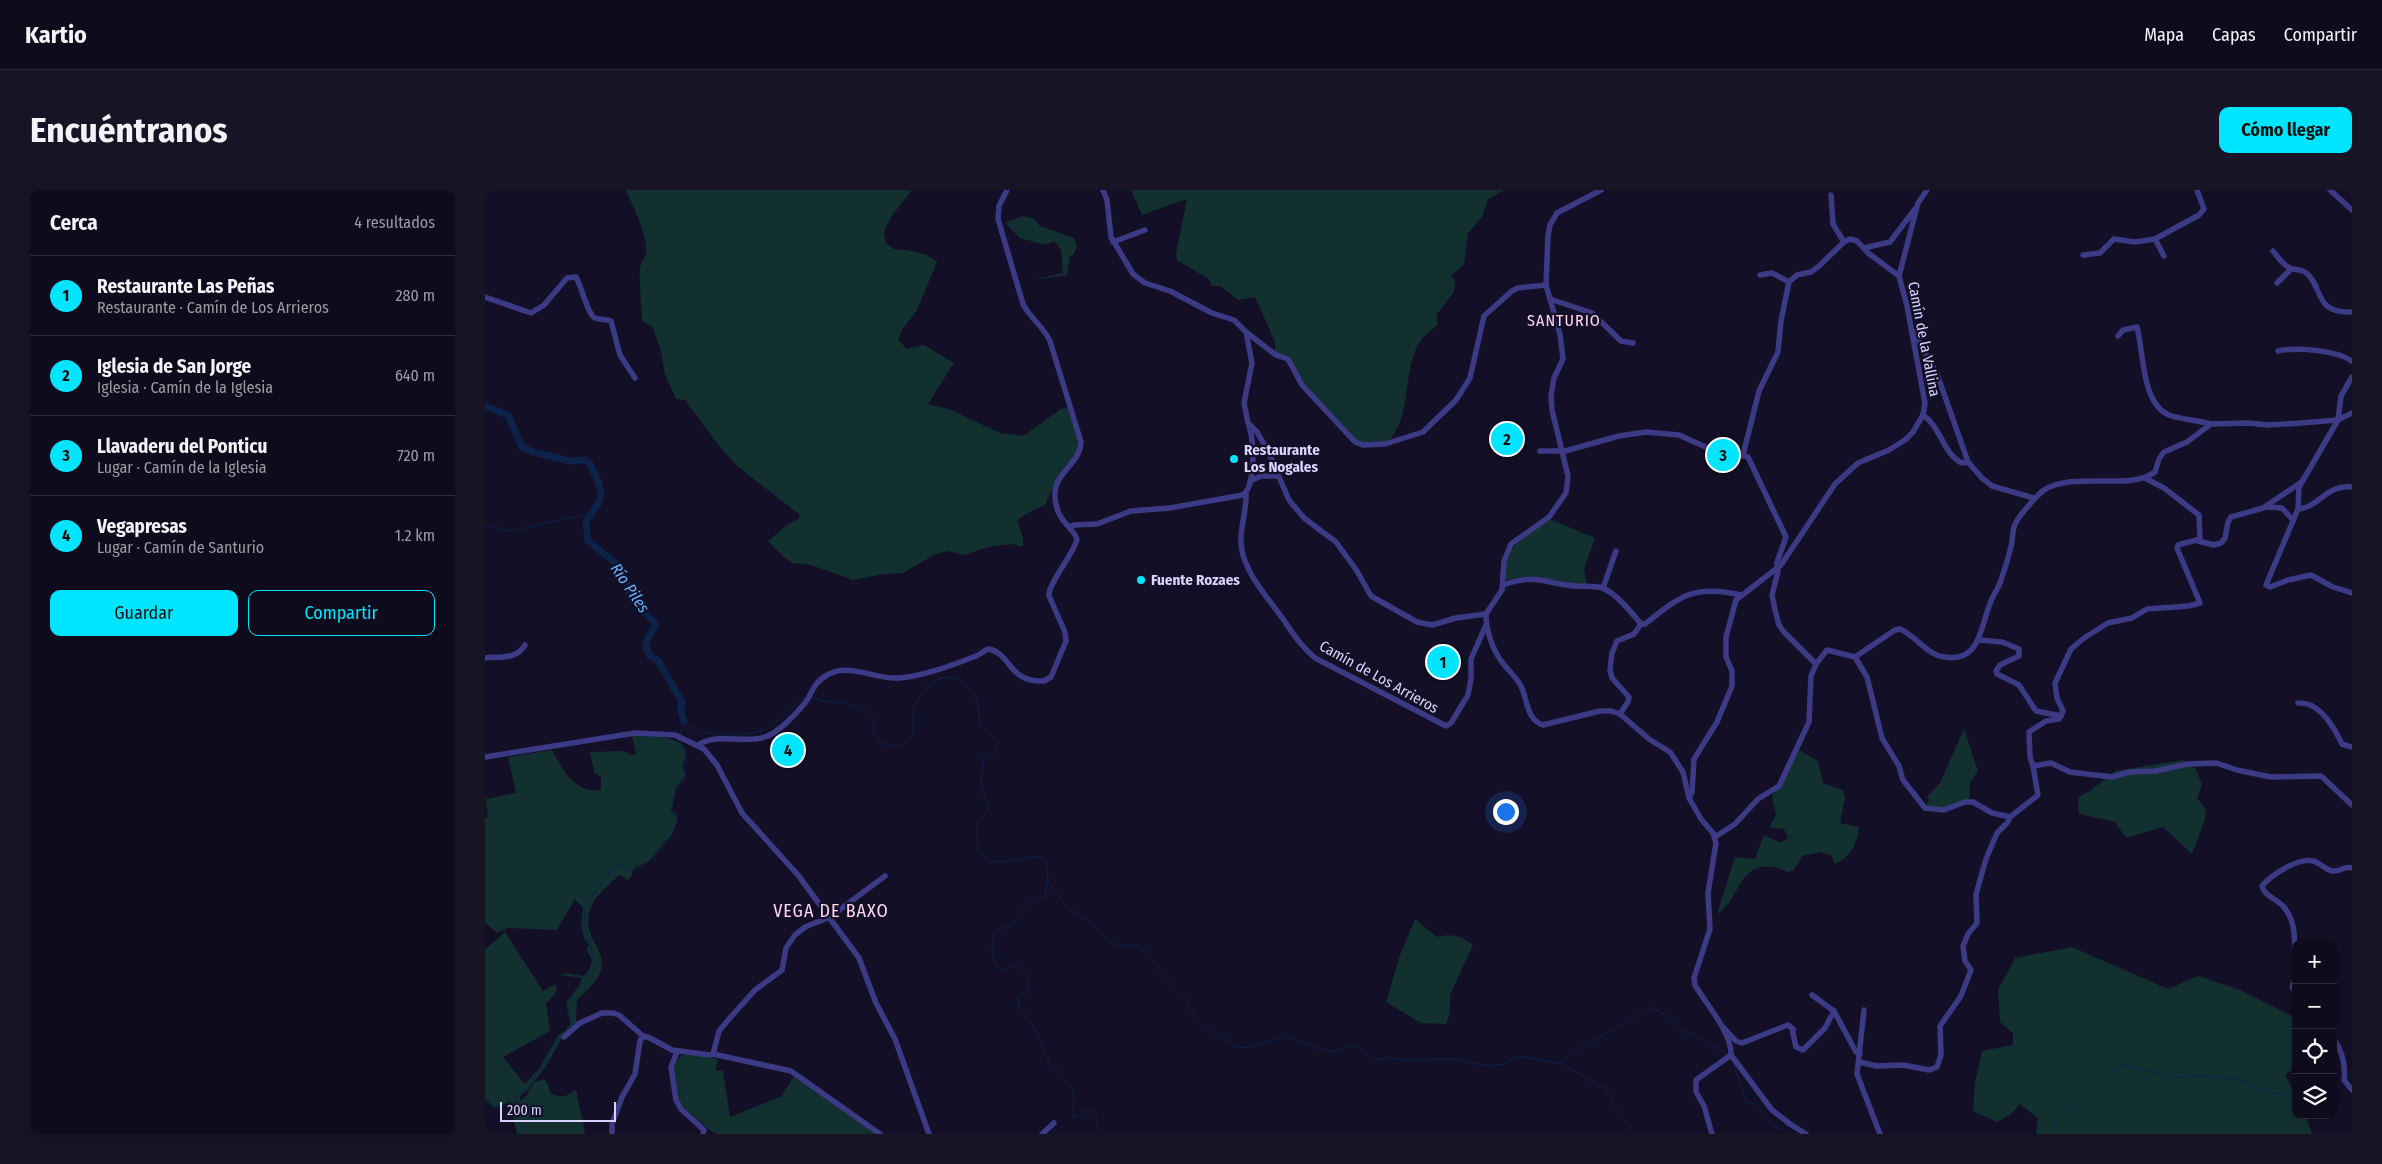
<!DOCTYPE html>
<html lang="es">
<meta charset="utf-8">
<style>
body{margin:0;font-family:"Fira Sans Condensed",sans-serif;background:#171425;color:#f1f3f6}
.controls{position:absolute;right:15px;bottom:15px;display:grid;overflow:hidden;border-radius:10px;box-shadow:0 2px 8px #0003}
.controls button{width:45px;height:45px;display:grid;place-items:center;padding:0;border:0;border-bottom:1px solid #2e2b3b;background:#0e0b1c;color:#f1f3f6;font:25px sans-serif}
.scale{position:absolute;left:15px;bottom:12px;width:116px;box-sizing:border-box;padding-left:5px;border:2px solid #d9d4ff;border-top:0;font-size:14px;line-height:18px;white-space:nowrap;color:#d9d4ff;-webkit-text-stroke:4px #130f26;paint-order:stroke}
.you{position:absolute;left:1020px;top:621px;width:18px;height:18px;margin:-12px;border:4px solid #fff;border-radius:50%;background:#1a73e8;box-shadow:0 0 0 8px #1a73e833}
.badge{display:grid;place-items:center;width:32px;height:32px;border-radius:50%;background:#00e5ff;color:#111;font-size:16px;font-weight:700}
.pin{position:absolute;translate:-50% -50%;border:2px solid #fff;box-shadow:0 1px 5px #0006}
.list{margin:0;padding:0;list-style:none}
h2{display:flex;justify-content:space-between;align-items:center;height:65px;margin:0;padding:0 20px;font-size:21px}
h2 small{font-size:16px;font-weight:400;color:#9b9ba3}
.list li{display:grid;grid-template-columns:32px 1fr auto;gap:15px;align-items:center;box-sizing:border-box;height:80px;padding:0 20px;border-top:1px solid #2e2b3b}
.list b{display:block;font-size:19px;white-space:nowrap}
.list p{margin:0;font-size:16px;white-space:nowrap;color:#9b9ba3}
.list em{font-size:16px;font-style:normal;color:#9b9ba3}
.actions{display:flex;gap:10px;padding:15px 20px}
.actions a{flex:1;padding:11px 0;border:1px solid #00e5ff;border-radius:10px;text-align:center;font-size:18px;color:#00e5ff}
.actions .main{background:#00e5ff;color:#111}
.icon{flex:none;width:28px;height:28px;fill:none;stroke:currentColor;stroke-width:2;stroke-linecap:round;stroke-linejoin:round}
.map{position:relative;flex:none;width:1867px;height:944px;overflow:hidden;border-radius:10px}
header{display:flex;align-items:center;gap:30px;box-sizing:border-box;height:70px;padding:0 25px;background:#0e0b1c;border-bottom:1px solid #2e2b3b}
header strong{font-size:24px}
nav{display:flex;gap:28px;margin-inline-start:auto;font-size:18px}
.intro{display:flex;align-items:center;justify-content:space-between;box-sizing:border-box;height:120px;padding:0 30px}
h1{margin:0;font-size:35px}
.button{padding:12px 22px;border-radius:10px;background:#00e5ff;color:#111;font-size:18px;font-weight:700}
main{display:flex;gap:30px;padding:0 30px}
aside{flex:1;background:#0e0b1c;border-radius:10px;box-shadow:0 2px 8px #0003}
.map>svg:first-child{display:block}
.green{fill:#12302f}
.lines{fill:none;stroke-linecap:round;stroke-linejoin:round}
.stream{stroke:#0c2248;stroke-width:1}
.river{stroke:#0c2248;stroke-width:7}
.minor{stroke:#3d3a85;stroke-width:5.5}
.poi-dot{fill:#00e5ff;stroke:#130f26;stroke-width:2}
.labels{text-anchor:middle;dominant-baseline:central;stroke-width:4.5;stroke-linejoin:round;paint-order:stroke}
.street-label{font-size:15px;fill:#d9d4ff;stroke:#130f26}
.poi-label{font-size:15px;font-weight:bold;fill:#d9d4ff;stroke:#130f26;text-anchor:start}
.neighbourhood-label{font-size:16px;letter-spacing:1px;fill:#ffd6f0;stroke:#130f26}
.water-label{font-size:16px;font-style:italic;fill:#62b6ff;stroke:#130f26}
.quarter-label{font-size:18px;letter-spacing:1px;fill:#ffd6f0;stroke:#130f26}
</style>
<header>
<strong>Kartio</strong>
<nav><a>Mapa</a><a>Capas</a><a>Compartir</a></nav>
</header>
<div class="intro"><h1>Encuéntranos</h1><a class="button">Cómo llegar</a></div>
<main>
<aside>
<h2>Cerca<small>4 resultados</small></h2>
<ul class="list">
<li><span class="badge">1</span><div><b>Restaurante Las Peñas</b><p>Restaurante · Camín de Los Arrieros</p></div><em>280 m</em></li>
<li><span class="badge">2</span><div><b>Iglesia de San Jorge</b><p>Iglesia · Camín de la Iglesia</p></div><em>640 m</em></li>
<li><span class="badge">3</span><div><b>Llavaderu del Ponticu</b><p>Lugar · Camín de la Iglesia</p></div><em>720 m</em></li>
<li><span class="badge">4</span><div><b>Vegapresas</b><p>Lugar · Camín de Santurio</p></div><em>1.2 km</em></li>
</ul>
<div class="actions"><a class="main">Guardar</a><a>Compartir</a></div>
</aside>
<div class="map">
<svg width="1867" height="944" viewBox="0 0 1867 944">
<rect width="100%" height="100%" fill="#130f26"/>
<!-- green -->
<g class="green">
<path d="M 140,0 L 427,0 L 406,27 L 399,42 L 401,53 L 409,59 C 424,60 441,62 452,72 L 432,120 L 417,140 L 413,150 L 422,159 L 439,155 L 469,173 L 443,214 L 464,219 L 515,243 L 538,246 L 576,219 L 585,217 L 594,257 L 589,267 L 576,281 L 560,315 L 539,325 L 532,331 L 538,348 L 538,357 L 527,354 L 503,357 L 479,365 L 462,361 L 449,365 L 418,383 L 398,384 L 368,390 L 326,375 L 308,373 L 299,367 L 283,351 L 302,335 L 314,329 L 315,325 L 252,276 L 234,256 L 200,210 L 191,209 L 180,185 L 176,161 L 167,136 L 158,132 C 156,125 154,83 155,77 C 156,72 160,68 161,63 C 164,50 147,11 140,0 Z"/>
<path d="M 646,0 L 1020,0 L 1003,9 L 997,27 L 983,43 L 979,75 L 966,86 L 970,90 L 969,102 L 952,124 L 952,135 C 947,140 941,144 937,149 C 914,180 931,227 900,254 L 870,252 L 817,195 L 804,166 L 790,164 L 790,152 L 770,107 L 753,110 L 735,96 L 726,96 L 725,90 L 692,70 L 691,64 L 702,9 L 657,25 Z"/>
<path d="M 538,26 L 549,29 L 555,36 L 589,48 L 592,56 L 589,64 L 585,66 L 582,85 L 548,90 L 578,83 L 576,60 L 569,51 L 561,55 L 535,48 L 520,33 Z"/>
<path d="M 1065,329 L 1110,348 L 1099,379 L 1102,395 L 1044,386 L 1021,390 C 1010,359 1046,345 1065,329 Z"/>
<path d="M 1479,539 L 1493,581 L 1485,592 L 1484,611 L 1464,618 L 1440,618 L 1444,610 L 1442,607 L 1455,593 Z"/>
<path d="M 147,546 C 165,547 213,543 197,575 L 200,586 L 191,598 L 186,620 L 191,625 L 192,631 L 187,644 L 165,670 L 148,679 L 147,685 L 143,690 L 135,685 L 131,688 C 123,696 110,706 106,717 C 90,758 148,762 92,810 L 91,830 L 95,836 L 79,844 L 61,876 L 42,901 L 35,906 L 35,911 L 41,906 L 49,893 L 59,889 L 63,894 L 65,903 C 77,909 80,907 91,900 L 100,942 L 98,944 L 32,944 L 25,912 L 9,918 L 0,909 L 0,760 L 20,742 L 58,801 L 71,794 L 71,802 L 61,814 L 65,841 L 18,867 L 40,894 L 55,877 L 73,845 L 81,840 L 85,833 L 81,812 L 94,796 L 97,788 L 75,785 L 82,783 L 99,786 L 105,779 L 107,770 L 101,759 L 104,755 C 95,745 96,731 98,718 L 90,709 L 72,740 L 23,738 L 12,743 L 0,732 L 0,629 L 3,627 L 1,609 L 31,603 L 23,567 L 67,560 C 78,580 89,603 116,600 L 116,587 L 109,582 L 105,562 L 138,561 L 146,565 L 151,564 Z"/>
<path d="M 1314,560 L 1333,571 L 1338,593 L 1358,600 L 1360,608 L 1355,633 L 1374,637 C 1372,654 1366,667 1350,674 L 1347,666 L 1336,662 L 1317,666 L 1309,680 L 1303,682 C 1253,660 1258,709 1232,724 L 1250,667 L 1270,669 L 1279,645 L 1296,653 L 1303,648 L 1299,639 L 1284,637 L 1291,625 L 1287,606 Z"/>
<path d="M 1698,570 L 1711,579 L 1717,595 L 1712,608 L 1721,619 L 1720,629 L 1707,664 L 1678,637 L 1641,648 L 1630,632 L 1594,624 L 1593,607 L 1605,601 L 1630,581 Z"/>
<path d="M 930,729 L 952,747 C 968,743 976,746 988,755 L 965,805 L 965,823 L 961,834 L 936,833 L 901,812 L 915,765 Z"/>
<path d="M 1587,757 L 1683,799 L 1713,786 L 1755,800 L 1809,827 L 1811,877 L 1800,885 L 1811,906 L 1811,925 L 1821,925 L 1827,944 L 1551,944 L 1553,928 L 1535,914 L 1525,925 L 1512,932 L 1488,921 L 1490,893 L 1497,861 L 1528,855 L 1528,843 L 1515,832 L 1513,800 L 1530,768 Z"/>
<path d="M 197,865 L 216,865 L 233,869 L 230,880 L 238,881 L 245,927 L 297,906 L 309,886 L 391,944 L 233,944 L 227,942 L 195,914 L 188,875 Z"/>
</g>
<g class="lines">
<!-- stream -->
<g class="stream">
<path d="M 0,335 L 26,341 L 106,323"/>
<path d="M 326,507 L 344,512 L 359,513 L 382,522 L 389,531 L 389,542 L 395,553 C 403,554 413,558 421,553 C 433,546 425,529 429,518 C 439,490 466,475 487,501 C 495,511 492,522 496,534 C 499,541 509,547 514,554 L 509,563 L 498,569 L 496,596 L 504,618 L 492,636 L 493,661 L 504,671 L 518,672 L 556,666 C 568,674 561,693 560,706 C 544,713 535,719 529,735 L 511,740 C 506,753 504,770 516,779 L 521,780 L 530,774 L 542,785 L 544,800 L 533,807 L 534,817 L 549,837 L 565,874 L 586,896 L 589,904 L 588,928 L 600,921 L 607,921 L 611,926 L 614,944"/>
<path d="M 195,544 L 199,532 C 217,549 263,548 284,537 C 298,529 307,515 320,507"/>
<path d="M 563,690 L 581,717 L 605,732 L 624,752 L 634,756 L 650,755 L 662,762 L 688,798 L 700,809 L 714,833 L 730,845 L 744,851 L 748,856 L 760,858 L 802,846 C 814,851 839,863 852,861 C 859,860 862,855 871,857 C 879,859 883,867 891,870 L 905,867 L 915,870 L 967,869 L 1004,876 L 1019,874 L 1030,867 L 1040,867 L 1076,874 L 1087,863 L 1167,817 L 1186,829 L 1198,841 L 1211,846 L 1243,864"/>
<path d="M 84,838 L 86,833 L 82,812 L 109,780 L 110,773 L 99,733 L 100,715 L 131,675 L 136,675 L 144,681 C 164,679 191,646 193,627 C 192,623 188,621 188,617 C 187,605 195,595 201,587 L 199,575 L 202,562 L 194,550"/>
<path d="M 1248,872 L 1262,914 L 1270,913 L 1285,932 L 1304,944"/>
<path d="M 1078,875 L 1121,899 L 1129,916 L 1150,944"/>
<path d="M 0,906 L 12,918 C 47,915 57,859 82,841"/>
<path d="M 30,910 L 33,929 L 41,944"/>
<path d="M 1564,944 L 1577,922 L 1639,874 L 1689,888 L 1715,886 L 1752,889 L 1785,903 L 1798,904"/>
</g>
<!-- river -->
<path class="river" d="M 0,216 L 23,225 L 37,257 L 48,262 L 85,271 L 99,270 L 105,274 L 113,291 L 116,305 L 113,314 L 101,332 L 103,351 L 132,374 L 141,389 L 143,401 L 155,418 L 169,432 L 170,437 L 163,447 L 161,456 L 164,465 L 173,471 L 197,512 L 196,521 L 199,532"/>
<!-- minor -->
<g class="minor">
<path d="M 618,0 L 622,10 L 626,47 L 648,84 L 660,93 L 685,101 L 727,123 L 749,130 L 761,142 L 767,173 L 759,213 L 763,233 L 772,242 L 783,261 L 804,310 L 819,328 L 851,352 L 872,381 L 886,406 L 932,432 L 947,435 L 971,428 L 1001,424"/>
<path d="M 1845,0 L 1867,20"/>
<path d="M 1346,5 L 1348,34 L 1359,52"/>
<path d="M 1670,49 L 1679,66"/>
<path d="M 628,52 L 660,40"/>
<path d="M 1379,58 L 1405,52 L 1430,19"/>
<path d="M 1788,61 C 1793,67 1798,75 1805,78 C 1810,80 1815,79 1820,82 C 1839,96 1828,124 1867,122"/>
<path d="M 1598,65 L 1615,63 L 1629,49 L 1650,52 L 1670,49 L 1714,25 L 1719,19 L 1712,0"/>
<path d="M 1275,85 L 1287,83 L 1304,92"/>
<path d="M 1792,93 L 1806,79"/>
<path d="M 0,107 L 46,123 L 59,115 L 82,88 L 91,87 C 96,95 103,125 110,128 C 115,130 121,129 126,131 L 135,165 L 150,188"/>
<path d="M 1065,109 L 1107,123 L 1136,151 L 1148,153"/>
<path d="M 761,142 L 791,165 L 803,169 L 817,195 L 870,252 L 878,255 L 900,254 L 938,242 L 971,210 L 985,188 L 999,126 L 1027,101 L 1033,98 L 1061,95"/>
<path d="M 1429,142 L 1452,184 L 1483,272 L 1497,288 L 1507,296 L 1549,308"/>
<path d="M 1633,146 L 1638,140 L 1652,137 C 1659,162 1656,213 1684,225 C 1697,230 1713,230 1726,234"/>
<path d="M 1793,161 C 1812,157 1851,160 1867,171"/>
<path d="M 1867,187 L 1856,206 L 1853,230 L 1814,297 L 1813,319 L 1781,395 L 1785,397 L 1803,390 L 1826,385 L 1848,397 L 1867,403"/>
<path d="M 1438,225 C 1456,237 1458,264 1477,273 L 1483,272"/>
<path d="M 1055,261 L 1080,261 L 1134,246 L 1161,242 L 1194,245 L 1223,258 L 1263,267 L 1301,347 L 1292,372 L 1293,381 L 1287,405 L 1290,420 L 1294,435 L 1299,442 L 1331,474"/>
<path d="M 1258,265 L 1274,201 L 1293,162 L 1296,131 L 1304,92 L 1312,85 L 1326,82 L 1334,76 L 1359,52 L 1365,49 L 1372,51 L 1383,63 L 1414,86"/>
<path d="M 765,291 L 776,286 L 793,286"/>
<path d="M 761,303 C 762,320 755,336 756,353 C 757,380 783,408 798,429 C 809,445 815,455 830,468 L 961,536 L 966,533 L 983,505 L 986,489 L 986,469 L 1001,435"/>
<path d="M 1782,317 L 1797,318 L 1808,330"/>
<path d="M 1813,319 C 1835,317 1841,294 1867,297"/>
<path d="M 585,337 L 589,335 L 612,334 L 646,321 L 685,318 L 758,305 C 771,295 769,250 764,236"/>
<path d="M 1713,351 L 1729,355 L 1736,353 L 1740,348 L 1743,332 L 1746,327 L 1778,318 L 1815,293"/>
<path d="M 1018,395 C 1052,383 1057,393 1090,396 C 1098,397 1109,395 1117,398 C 1130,402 1148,424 1156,434 L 1160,434 C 1195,406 1209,394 1256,405"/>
<path d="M 1118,398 L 1131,361"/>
<path d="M 1001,424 C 1001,439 1007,459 1017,472 C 1023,480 1031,487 1036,496 C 1043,511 1041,529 1058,535 L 1115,521 L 1126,521 L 1135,524 L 1164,549 L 1185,562 L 1198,582 L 1204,608 L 1216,629 L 1228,643 L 1231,653 L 1223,703 L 1225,739 L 1209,788 L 1210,795 C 1221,814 1247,843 1246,865 L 1211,890 L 1211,902 L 1219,916 L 1227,944"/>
<path d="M 1001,424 L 1017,400 L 1019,371 L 1026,354 L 1064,327 L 1081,303 L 1083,286 L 1067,220 L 1066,206 L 1069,188 L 1078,169 L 1075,144 L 1061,95 L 1063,46 L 1065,35 L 1072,23 L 1116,0"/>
<path d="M 1494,450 L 1517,452 L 1534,459 L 1534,466 L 1515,475 L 1511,481 L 1512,484 L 1534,495 L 1551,521 L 1576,526 L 1574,529 L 1561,531 L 1544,542 L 1545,567 L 1548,576 L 1566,573 L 1585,582 L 1627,587 L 1645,582 L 1670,581 L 1703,574 L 1731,573 L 1752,580 L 1786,587 L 1836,586 L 1867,615"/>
<path d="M 1370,467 L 1382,487 L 1397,548 L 1414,576 L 1418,590 L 1440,618 L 1459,620 L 1480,612 L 1488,612 L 1507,623 L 1525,627 L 1553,605 L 1548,576"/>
<path d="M 0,468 C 16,466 31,470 40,455"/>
<path d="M 1813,513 C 1835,511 1850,539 1857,554 L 1867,557"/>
<path d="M 1135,524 L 1143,512 L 1144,507 L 1127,488 L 1125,480 L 1127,463 L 1132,451 L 1149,444 L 1156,434"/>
<path d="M 1576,526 L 1578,521 L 1572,508 L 1570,493 L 1586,459 L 1599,448 L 1623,433 L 1647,428 L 1662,419 L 1703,416 L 1715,413 L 1692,358 L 1693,355 L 1715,349 L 1714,325 L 1679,298 L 1660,288"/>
<path d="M 213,555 C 233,542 258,554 280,547 C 293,543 311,524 320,513 C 329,501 327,493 344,484 C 367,473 390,490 414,488 C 439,486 468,475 491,466 C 496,464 499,460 504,459 C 527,464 523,493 559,491 L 566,487 L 581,451 L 580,442 L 564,406 C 562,395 589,364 592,349 C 588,337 576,334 572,318 C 561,283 595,278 596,252 L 565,151 C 558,136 545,128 538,114 L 513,29 L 514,16 L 522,0"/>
<path d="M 0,567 L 150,543 L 190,545 L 219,559 L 232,575 L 257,623 L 313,685 L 374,768 L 391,813 L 410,849 L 444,944"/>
<path d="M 1204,608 L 1207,602 L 1209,569 L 1232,532 L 1247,496 L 1247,481 L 1241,467 L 1241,447 L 1251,410 L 1296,375 L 1350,294 L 1373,273 L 1404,260 L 1420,250 L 1428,242 L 1438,225 L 1440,213 L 1422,116 L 1414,86 L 1433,13 L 1442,0"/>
<path d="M 1230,647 L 1250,634 L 1273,609 L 1294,596 L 1324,532 L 1326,486 L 1331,474 L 1342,460 L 1370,467 L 1410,440 L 1415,439 C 1431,446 1442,465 1459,467 C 1496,473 1495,437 1505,414 C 1507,406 1512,401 1515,393 C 1519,382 1523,369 1526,357 C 1528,350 1527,341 1530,334 C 1534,326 1551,306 1559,300 C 1590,281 1645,301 1670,282 L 1674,269 L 1679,262 L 1702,252 L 1726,234 L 1763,233 L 1783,235 L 1816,233 L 1853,230 L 1867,223"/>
<path d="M 1811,766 C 1808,747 1812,734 1799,717 C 1792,709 1779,706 1777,696 C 1786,685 1814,667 1828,671 C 1836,673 1841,681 1849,681 C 1856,681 1859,676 1867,678"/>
<path d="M 1811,786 L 1807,797 L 1811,803"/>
<path d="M 1379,820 L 1372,884 L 1395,944"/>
<path d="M 1349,821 L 1371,862 L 1375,864"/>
<path d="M 1239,838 L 1251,851 L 1257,853 L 1303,835 L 1308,839 L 1308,844"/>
<path d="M 1308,843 L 1311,857 L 1318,860 L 1340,838 L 1349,821 L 1327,805"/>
<path d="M 79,847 L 95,833 L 117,823 L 128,823 L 134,825 L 158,846 L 165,848 L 187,860 L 225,865 L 228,864 L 306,881 L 395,944"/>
<path d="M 1848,848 C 1857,860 1861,876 1859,890 L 1867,900"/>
<path d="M 192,862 L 186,877 L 191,910 L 196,919 L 219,940 L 218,944"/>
<path d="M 228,864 L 234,841 L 244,829 L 270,800 L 297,780 L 301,758 L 310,745 L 320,737 L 345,727 L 400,686"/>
<path d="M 1246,865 L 1287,920 L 1305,934 L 1321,944"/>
<path d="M 1374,872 L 1392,876 L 1418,875 L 1444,880 L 1452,877 L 1456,865 L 1455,836 L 1476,806 L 1486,780 L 1480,771 L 1478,756 L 1483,744 L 1492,733 L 1491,704 L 1501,669 L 1512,643 L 1523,632 L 1525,627"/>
<path d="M 127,944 L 127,934 L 137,907 L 150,884 L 155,851 L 158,846"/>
<path d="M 557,944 L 569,933"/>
</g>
</g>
<!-- markers -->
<g class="poi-dot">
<circle cx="749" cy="269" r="5"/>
<circle cx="656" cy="390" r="5"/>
</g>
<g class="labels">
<!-- street labels -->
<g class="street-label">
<text transform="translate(1439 149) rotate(79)">Camín de la Vallina</text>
<text transform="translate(894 487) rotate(29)">Camín de Los Arrieros</text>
</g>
<!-- poi labels -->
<g class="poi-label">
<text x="759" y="260">Restaurante<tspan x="759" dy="17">Los Nogales</tspan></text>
<text x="666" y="390">Fuente Rozaes</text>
</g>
<!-- neighbourhood labels -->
<g class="neighbourhood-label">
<text x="1079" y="130">SANTURIO</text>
</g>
<!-- water labels -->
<g class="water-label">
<text transform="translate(145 398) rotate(56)">Río Piles</text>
</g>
<!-- quarter labels -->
<g class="quarter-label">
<text x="346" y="721">VEGA DE BAXO</text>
</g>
</g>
</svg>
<div class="controls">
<button>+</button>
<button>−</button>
<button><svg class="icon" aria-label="locate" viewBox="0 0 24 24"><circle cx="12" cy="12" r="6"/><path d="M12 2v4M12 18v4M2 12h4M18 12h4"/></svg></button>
<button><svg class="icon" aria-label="layers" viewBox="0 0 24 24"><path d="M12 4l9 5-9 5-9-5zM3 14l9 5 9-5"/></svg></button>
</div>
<div class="scale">200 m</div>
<div class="you"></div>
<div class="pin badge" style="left:958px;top:472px">1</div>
<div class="pin badge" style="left:1022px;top:249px">2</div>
<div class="pin badge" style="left:1238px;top:265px">3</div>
<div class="pin badge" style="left:303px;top:560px">4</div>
</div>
</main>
